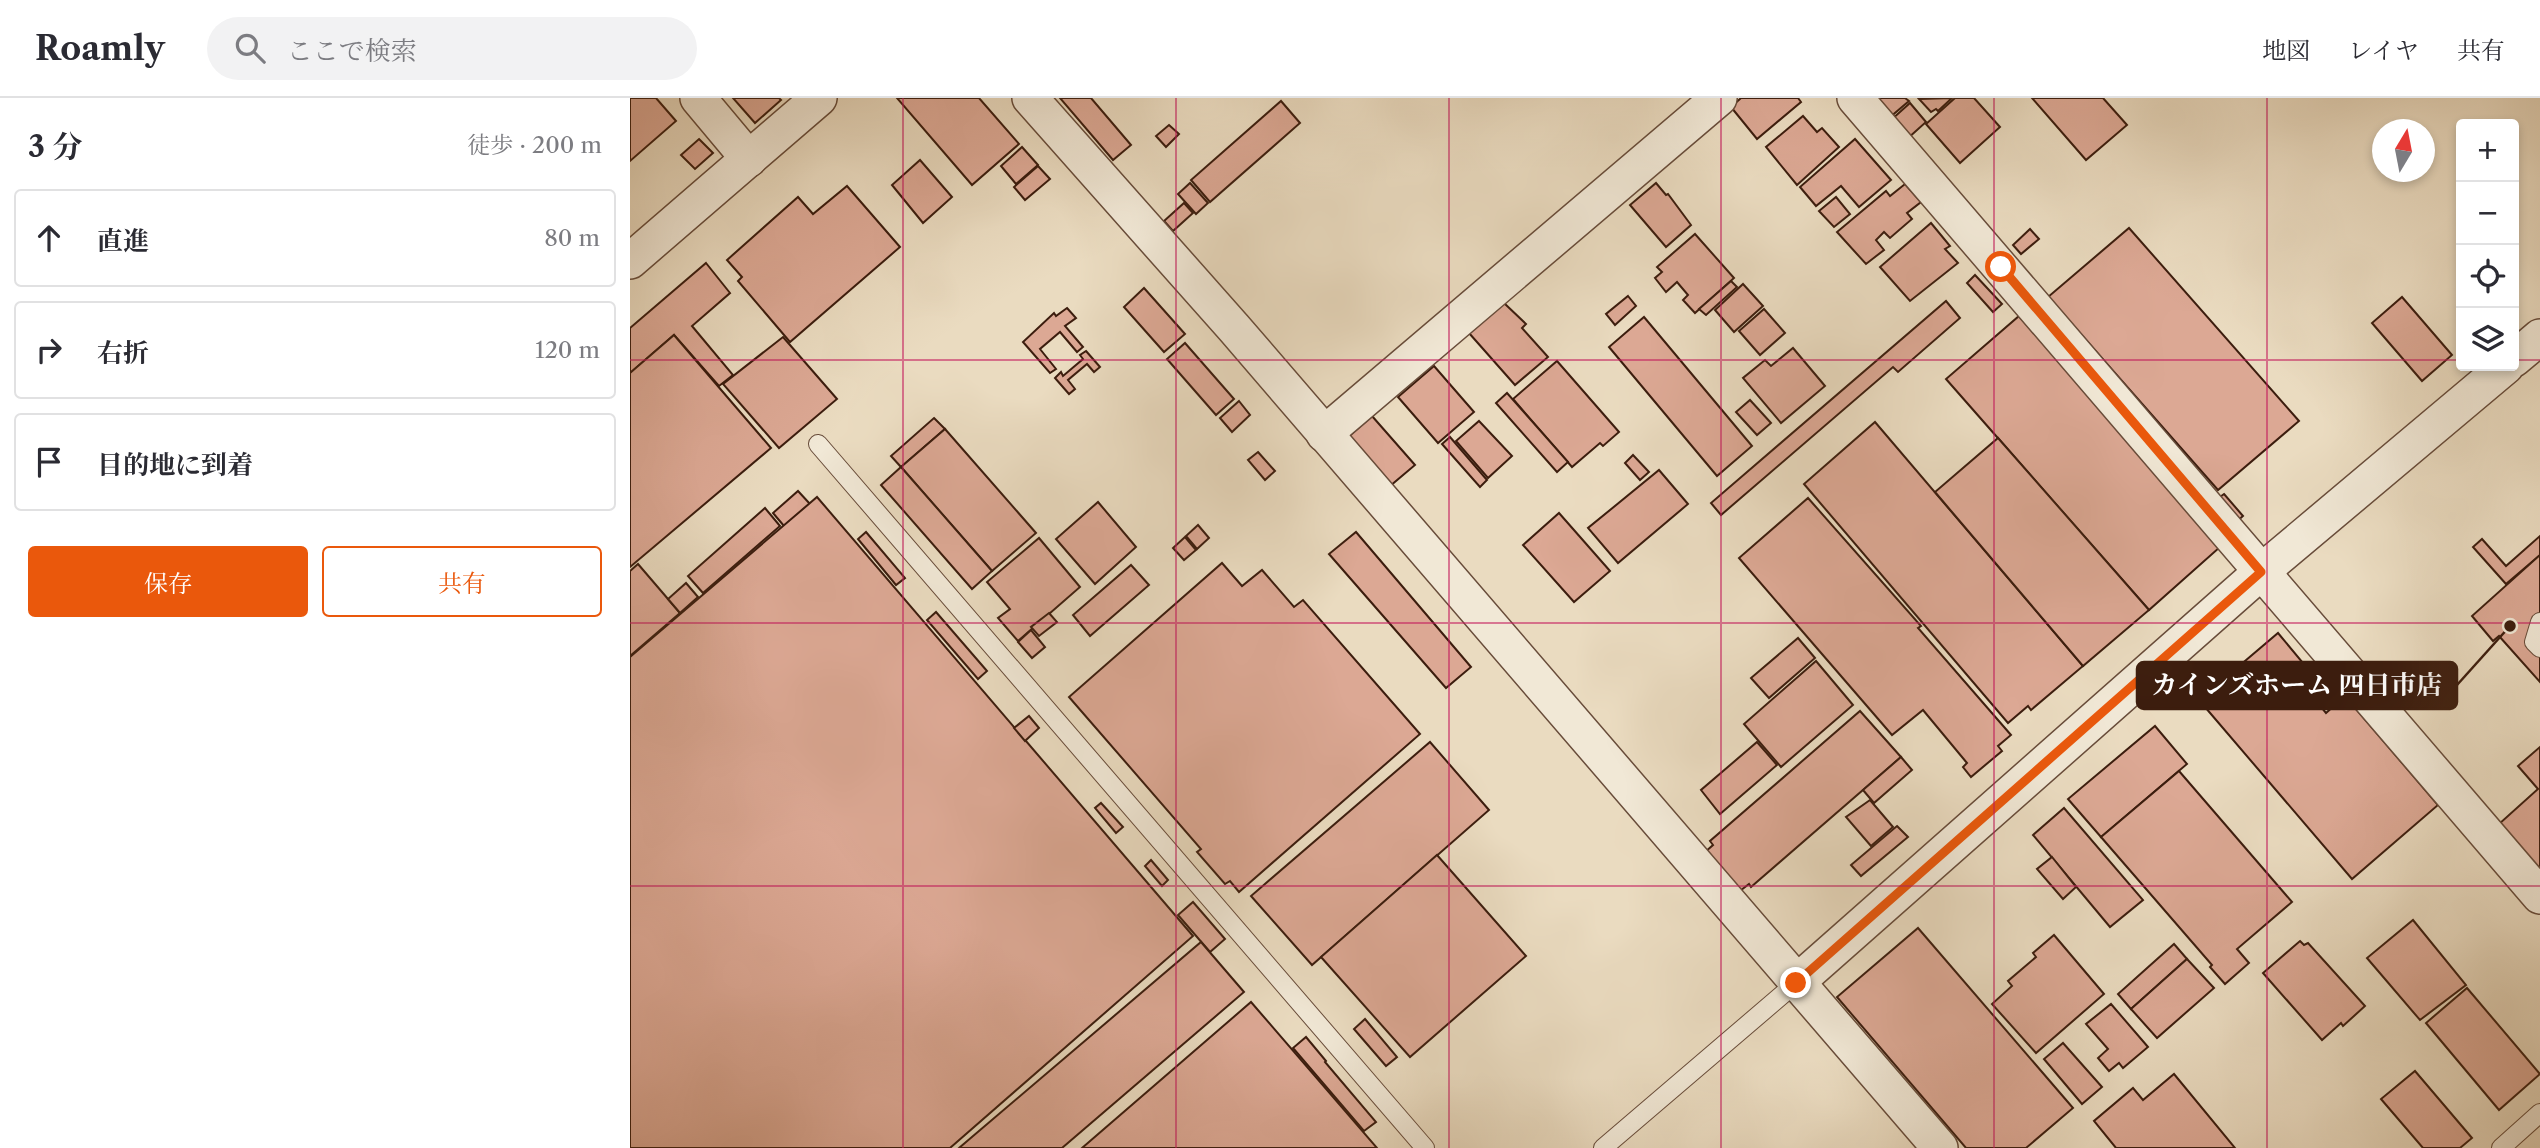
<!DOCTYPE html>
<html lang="ja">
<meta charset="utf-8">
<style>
body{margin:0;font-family:"Libre Caslon Text","Noto Serif JP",serif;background:#f2f2f3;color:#2b2b33}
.controls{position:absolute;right:21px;top:21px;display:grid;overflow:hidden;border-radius:7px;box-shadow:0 4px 10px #0003}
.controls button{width:63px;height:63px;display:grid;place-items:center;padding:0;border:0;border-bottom:2px solid #e1e1e2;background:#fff;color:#2b2b33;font:35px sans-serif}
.compass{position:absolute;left:1742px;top:21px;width:63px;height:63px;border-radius:50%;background:#fff;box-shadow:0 4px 10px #0003;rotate:10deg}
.stop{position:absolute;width:21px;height:21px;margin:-16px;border:5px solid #ea580c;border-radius:50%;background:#fff}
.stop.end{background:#ea580c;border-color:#fff;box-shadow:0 2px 7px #0008}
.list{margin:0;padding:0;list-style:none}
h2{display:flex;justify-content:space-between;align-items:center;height:91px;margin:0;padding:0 28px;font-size:30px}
h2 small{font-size:23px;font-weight:400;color:#7c7c81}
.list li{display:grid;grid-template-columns:46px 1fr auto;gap:21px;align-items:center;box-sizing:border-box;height:98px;margin:0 14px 14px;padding:0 14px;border:2px solid #e1e1e2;border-radius:7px}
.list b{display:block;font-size:26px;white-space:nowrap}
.list em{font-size:23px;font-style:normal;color:#7c7c81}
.actions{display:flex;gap:14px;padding:21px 28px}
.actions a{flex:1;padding:16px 0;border:2px solid #ea580c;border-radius:7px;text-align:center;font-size:24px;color:#ea580c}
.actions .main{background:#ea580c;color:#fff}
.icon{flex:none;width:38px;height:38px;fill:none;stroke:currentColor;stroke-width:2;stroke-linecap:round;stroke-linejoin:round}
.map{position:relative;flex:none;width:1910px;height:1050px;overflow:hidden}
header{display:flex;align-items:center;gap:42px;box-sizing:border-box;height:98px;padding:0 35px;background:#fff;border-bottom:2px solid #e1e1e2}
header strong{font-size:33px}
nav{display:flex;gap:38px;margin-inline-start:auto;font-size:24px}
.search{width:490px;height:63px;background:#f2f2f3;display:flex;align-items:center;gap:18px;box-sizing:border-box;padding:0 24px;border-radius:38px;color:#7c7c81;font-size:26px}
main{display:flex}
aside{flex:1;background:#fff}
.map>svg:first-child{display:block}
.building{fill:#dca894;stroke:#3c1d0e;stroke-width:2}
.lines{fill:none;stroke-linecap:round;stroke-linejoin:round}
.service-casing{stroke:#684c3a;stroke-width:20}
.minor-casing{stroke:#684c3a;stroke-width:38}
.service{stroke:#f1e8d6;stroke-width:18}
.minor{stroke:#f1e8d6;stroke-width:35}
.route{stroke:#ea580c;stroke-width:9}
.grid{fill:none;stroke:#c2185b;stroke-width:2;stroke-opacity:0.55}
.leader{fill:none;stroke:#3c1d0e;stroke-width:2.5}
.callout-dot{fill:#3c1d0e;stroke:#f1e8d6;stroke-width:2.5}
.callout{fill:#3c1d0e;stroke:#3c1d0e;stroke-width:2.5}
.callout-label{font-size:26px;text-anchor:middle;font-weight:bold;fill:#fff}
</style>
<header>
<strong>Roamly</strong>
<div class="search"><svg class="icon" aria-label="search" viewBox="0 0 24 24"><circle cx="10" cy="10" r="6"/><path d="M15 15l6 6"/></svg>ここで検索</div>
<nav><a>地図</a><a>レイヤ</a><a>共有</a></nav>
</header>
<main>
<aside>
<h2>3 分<small>徒歩 · 200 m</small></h2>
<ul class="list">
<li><svg class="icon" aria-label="ahead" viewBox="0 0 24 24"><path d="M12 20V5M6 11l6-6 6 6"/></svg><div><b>直進</b></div><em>80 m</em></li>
<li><svg class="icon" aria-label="right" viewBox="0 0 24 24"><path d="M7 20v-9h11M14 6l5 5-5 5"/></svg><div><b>右折</b></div><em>120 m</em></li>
<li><svg class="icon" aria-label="arrive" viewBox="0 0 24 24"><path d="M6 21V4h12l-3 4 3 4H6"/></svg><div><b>目的地に到着</b></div></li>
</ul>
<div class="actions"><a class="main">保存</a><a>共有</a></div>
</aside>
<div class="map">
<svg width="1910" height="1050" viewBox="0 0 1910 1050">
<rect width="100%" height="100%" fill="#eadbc0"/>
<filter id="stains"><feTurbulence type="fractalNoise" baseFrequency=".00286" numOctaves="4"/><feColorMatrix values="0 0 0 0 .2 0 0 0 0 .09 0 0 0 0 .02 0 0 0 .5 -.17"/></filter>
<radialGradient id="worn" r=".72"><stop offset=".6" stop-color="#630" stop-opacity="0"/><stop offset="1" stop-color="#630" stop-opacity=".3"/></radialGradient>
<!-- building -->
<g class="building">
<path d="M 0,0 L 26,0 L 46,23 L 0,63 Z"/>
<path d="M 103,0 L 149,0 L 151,2 L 125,25 Z"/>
<path d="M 267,0 L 349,0 L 389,46 L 342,87 Z"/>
<path d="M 430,0 L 461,0 L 501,47 L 483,62 Z"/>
<path d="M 1111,0 L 1168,0 L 1171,4 L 1127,41 L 1101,9 Z"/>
<path d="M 1242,0 L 1275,0 L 1279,3 L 1259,20 Z"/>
<path d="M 1322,0 L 1308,13 L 1306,11 L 1301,14 L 1289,1 Z"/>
<path d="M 1325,0 L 1344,0 L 1370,29 L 1330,65 L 1296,26 Z"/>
<path d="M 1402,0 L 1473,0 L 1497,27 L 1456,62 Z"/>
<path d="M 651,3 L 670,25 L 580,104 L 561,82 Z"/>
<path d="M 1280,5 L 1296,24 L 1277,41 L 1261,22 Z"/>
<path d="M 1173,18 L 1187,34 L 1192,30 L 1209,49 L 1167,87 L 1136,49 Z"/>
<path d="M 539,27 L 549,36 L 536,49 L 526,38 Z"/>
<path d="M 69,41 L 83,55 L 65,71 L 51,57 Z"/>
<path d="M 1225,41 L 1261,82 L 1229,109 L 1211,88 L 1186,108 L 1170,89 Z"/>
<path d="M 392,49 L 408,67 L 386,86 L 371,68 Z"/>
<path d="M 290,62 L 322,99 L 293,125 L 262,87 Z"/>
<path d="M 408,68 L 420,81 L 395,102 L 384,89 Z"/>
<path d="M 560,85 L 578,105 L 566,116 L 548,96 Z"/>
<path d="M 1026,85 L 1036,97 L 1038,96 L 1061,127 L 1036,149 L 1000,107 Z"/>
<path d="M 1275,86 L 1291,104 L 1277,115 L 1282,121 L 1260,140 L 1254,134 L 1246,142 L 1254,152 L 1236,166 L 1207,134 L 1256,93 L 1260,98 Z"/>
<path d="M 217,88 L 270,149 L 160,244 L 108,183 L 112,179 L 97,162 L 168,99 L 183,116 Z"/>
<path d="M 1206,99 L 1220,116 L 1204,129 L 1189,113 Z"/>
<path d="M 554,105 L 563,115 L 543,133 L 534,123 Z"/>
<path d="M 1301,125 L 1320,148 L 1315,151 L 1328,165 L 1280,203 L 1250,169 Z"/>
<path d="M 1499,130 L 1669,323 L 1588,392 L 1418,199 Z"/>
<path d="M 1400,131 L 1409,141 L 1391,156 L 1383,147 Z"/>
<path d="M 1065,136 L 1104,180 L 1065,215 L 1053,202 L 1058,197 L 1047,184 L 1036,194 L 1025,180 L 1032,174 L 1027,169 Z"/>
<path d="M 76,165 L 100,195 L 62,228 L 103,277 L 89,288 L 44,237 L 0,275 L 0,230 Z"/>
<path d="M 1345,177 L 1372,206 L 1363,214 L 1337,185 Z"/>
<path d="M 1101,183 L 1107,189 L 1076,217 L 1069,211 Z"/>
<path d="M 1113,186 L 1133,208 L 1104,234 L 1085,212 Z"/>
<path d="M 514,190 L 555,236 L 534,254 L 494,209 Z"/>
<path d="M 998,198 L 1006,208 L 985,227 L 976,216 Z"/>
<path d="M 1772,199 L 1822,257 L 1792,283 L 1742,225 Z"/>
<path d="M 1316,203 L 1330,220 L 1268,274 L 1263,269 L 1091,417 L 1081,405 Z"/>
<path d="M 874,205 L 896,226 L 892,230 L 918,259 L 885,287 L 839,235 Z"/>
<path d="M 437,210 L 446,220 L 435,228 L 453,249 L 447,254 L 430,234 L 410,251 L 426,271 L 420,275 L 393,244 L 424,215 L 426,218 Z"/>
<path d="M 1134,211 L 1155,235 L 1130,257 L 1109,233 Z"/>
<path d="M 1389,218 L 1590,449 L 1519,512 L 1316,281 Z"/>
<path d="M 1014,219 L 1122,348 L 1087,378 L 979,249 Z"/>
<path d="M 44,237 L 141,350 L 0,469 L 0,275 Z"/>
<path d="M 153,239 L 207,301 L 149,350 L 93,286 Z"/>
<path d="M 555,245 L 604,301 L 586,317 L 537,261 Z"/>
<path d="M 1163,250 L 1195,288 L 1151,325 L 1113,280 L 1135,262 L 1141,268 Z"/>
<path d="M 456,253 L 470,269 L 464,274 L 457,266 L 438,282 L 445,291 L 439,296 L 425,280 L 431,274 L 433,278 L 453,261 L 450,257 Z"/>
<path d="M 927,263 L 989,334 L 973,348 L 970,345 L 942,369 L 883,301 Z"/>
<path d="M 804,268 L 844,314 L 808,345 L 768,299 Z"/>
<path d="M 877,295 L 938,364 L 927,374 L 866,305 Z"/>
<path d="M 1120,302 L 1141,325 L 1127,337 L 1106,314 Z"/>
<path d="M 609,303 L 620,317 L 602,334 L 590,320 Z"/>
<path d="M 742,318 L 785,367 L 760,388 L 718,339 Z"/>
<path d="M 304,320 L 315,331 L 271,369 L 261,358 Z"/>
<path d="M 849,323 L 882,358 L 858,380 L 826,343 Z"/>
<path d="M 1245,324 L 1453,568 L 1401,612 L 1398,608 L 1378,625 L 1174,386 Z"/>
<path d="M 315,331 L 406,435 L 362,473 L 271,369 Z"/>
<path d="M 820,339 L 857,382 L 850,389 L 812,346 Z"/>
<path d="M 1368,340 L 1519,512 L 1453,568 L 1305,394 Z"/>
<path d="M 628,354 L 645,373 L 635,382 L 618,362 Z"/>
<path d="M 1003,357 L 1019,374 L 1010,382 L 995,365 Z"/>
<path d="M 271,369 L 362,473 L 342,491 L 251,387 Z"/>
<path d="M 1029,372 L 1058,406 L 988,465 L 958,430 Z"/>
<path d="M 168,393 L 180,406 L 154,428 L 143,415 Z"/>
<path d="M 1594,396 L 1613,418 L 1605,425 L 1586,402 Z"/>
<path d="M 187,399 L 563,838 L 320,1050 L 0,1050 L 0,559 Z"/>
<path d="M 1178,400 L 1291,528 L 1288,530 L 1381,637 L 1368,648 L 1372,653 L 1341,679 L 1333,669 L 1337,665 L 1293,612 L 1262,637 L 1109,460 Z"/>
<path d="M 468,404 L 506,449 L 465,486 L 426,441 Z"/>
<path d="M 135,410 L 150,428 L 73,495 L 58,478 Z"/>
<path d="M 929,415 L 980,473 L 944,504 L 893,447 Z"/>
<path d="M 568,427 L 579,440 L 567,451 L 556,438 Z"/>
<path d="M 236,434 L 275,480 L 266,487 L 228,441 Z"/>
<path d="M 726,434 L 841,569 L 816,590 L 699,456 Z"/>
<path d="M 1910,438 L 1910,457 L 1876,486 L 1843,449 L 1852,441 L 1876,468 Z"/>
<path d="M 555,439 L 566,452 L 554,462 L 543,450 Z"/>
<path d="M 409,440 L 450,489 L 388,543 L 368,520 L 380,511 L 357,484 Z"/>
<path d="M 1910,457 L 1910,584 L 1869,538 L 1863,543 L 1842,518 Z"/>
<path d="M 592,465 L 612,488 L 632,472 L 664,509 L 673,502 L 790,636 L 609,794 L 600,783 L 595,786 L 567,754 L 571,751 L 439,599 Z"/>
<path d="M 8,466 L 50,515 L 0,558 L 0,473 Z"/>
<path d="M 501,467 L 519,487 L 460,538 L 443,517 Z"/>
<path d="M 56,485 L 68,499 L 50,515 L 38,501 Z"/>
<path d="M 306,514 L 357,573 L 348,581 L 297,522 Z"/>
<path d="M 419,515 L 427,524 L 409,538 L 401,529 Z"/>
<path d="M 401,532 L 415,549 L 402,560 L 388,544 Z"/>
<path d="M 1648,535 L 1688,583 L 1677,592 L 1696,615 L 1715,598 L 1808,707 L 1722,781 L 1569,602 Z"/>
<path d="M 1168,540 L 1185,560 L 1139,600 L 1121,580 Z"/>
<path d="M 1186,563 L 1223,607 L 1151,669 L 1114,626 Z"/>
<path d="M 1230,613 L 1271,659 L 1121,789 L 1119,786 L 1110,793 L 1075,754 L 1083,747 L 1080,743 Z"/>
<path d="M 399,618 L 409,630 L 395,643 L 384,630 Z"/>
<path d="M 1525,628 L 1557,666 L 1471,739 L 1438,701 Z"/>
<path d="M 800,644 L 859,712 L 682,867 L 621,798 Z"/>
<path d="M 1127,644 L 1147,667 L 1090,716 L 1071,692 Z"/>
<path d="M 1910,649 L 1910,773 L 1869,726 L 1908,691 L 1888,668 Z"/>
<path d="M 1271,659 L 1282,672 L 1244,705 L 1233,692 Z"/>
<path d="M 1549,673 L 1662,804 L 1607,851 L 1619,865 L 1595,886 L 1580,869 L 1582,867 L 1471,739 Z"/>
<path d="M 1240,702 L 1263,729 L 1241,748 L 1216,719 Z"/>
<path d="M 471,705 L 493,729 L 486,735 L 465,710 Z"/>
<path d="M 1434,710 L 1513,802 L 1480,829 L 1403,737 Z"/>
<path d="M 1267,728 L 1278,739 L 1231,778 L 1221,767 Z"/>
<path d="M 807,757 L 896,858 L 780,959 L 691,859 Z"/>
<path d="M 1422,759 L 1446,789 L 1433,801 L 1407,771 Z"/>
<path d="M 521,762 L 538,782 L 532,788 L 515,768 Z"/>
<path d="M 563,804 L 595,841 L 580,854 L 548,817 Z"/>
<path d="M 1783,822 L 1836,887 L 1790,922 L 1737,860 Z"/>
<path d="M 1288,830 L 1443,1010 L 1396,1050 L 1336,1050 L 1207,899 Z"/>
<path d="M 1424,837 L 1474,896 L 1406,955 L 1362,906 L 1382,888 L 1378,883 L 1406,859 L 1403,855 Z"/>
<path d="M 1670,843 L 1674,847 L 1678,845 L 1735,908 L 1713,928 L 1711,925 L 1692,942 L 1633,875 Z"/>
<path d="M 571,844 L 614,894 L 432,1050 L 329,1050 Z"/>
<path d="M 1544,846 L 1557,861 L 1501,911 L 1488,896 Z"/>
<path d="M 1557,861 L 1584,890 L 1527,940 L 1501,911 Z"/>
<path d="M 1837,890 L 1910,976 L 1869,1012 L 1796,925 Z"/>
<path d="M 621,904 L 747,1050 L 452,1050 Z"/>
<path d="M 1481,906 L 1518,949 L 1493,970 L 1489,965 L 1479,973 L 1468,960 L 1478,951 L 1456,926 Z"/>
<path d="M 735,921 L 767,959 L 756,968 L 724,931 Z"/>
<path d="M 676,939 L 696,963 L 695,964 L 746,1024 L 734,1033 L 663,950 Z"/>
<path d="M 1433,945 L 1472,989 L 1452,1006 L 1414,961 Z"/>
<path d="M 1785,973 L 1842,1040 L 1830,1050 L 1793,1050 L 1751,1001 Z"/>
<path d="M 1544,976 L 1605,1050 L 1486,1050 L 1464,1023 L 1503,990 L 1513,1002 Z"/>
</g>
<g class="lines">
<!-- service casing -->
<g class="service-casing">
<g id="service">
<path d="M 188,346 L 795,1050"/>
<path d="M 1910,524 L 1904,544 L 1910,550"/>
<path d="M 973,1050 L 1166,885"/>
<path d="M 1871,1050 L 1910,1015"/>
</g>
</g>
<!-- minor casing -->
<g class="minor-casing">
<g id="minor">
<path d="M 68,0 L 119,61"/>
<path d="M 400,0 L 604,230 L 1310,1050"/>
<path d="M 1225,0 L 1910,798"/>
<path d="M 0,163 L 189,0"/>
<path d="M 1884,261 L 1910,239"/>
<path d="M 694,336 L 1089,0"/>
<path d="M 1166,885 L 1631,474 L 1876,268"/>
</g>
</g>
<!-- service -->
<use href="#service" class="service"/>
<!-- minor -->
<use href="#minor" class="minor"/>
</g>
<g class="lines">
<!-- route -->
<path class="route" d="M 1166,885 L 1631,474 L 1371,169"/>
</g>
<!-- grid -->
<path class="grid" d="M 273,0 L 273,1050M 546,0 L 546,1050M 819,0 L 819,1050M 1091,0 L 1091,1050M 1364,0 L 1364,1050M 1637,0 L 1637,1050M 0,262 L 1831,262M 1884,262 L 1910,262M 0,525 L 1910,525M 0,788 L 1910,788"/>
<!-- callouts -->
<path class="leader" d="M1880 528L1827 587"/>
<circle class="callout-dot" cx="1880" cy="528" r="7"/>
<rect class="callout" x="1507" y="564" width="320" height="47" rx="7"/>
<g class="callout-label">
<text x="1667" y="596">カインズホーム 四日市店</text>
</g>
<rect width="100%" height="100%" filter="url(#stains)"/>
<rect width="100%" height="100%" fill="url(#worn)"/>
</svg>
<div class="controls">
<button>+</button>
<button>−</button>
<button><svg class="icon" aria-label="locate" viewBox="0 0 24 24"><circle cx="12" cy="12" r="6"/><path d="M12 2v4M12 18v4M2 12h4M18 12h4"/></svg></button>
<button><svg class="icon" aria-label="layers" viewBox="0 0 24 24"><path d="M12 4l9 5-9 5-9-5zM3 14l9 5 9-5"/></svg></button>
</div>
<svg class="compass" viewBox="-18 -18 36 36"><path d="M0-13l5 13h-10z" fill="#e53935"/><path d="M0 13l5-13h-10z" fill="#7c7c81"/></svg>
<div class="stop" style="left:1371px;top:169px"></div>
<div class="stop end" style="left:1166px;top:885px"></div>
</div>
</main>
